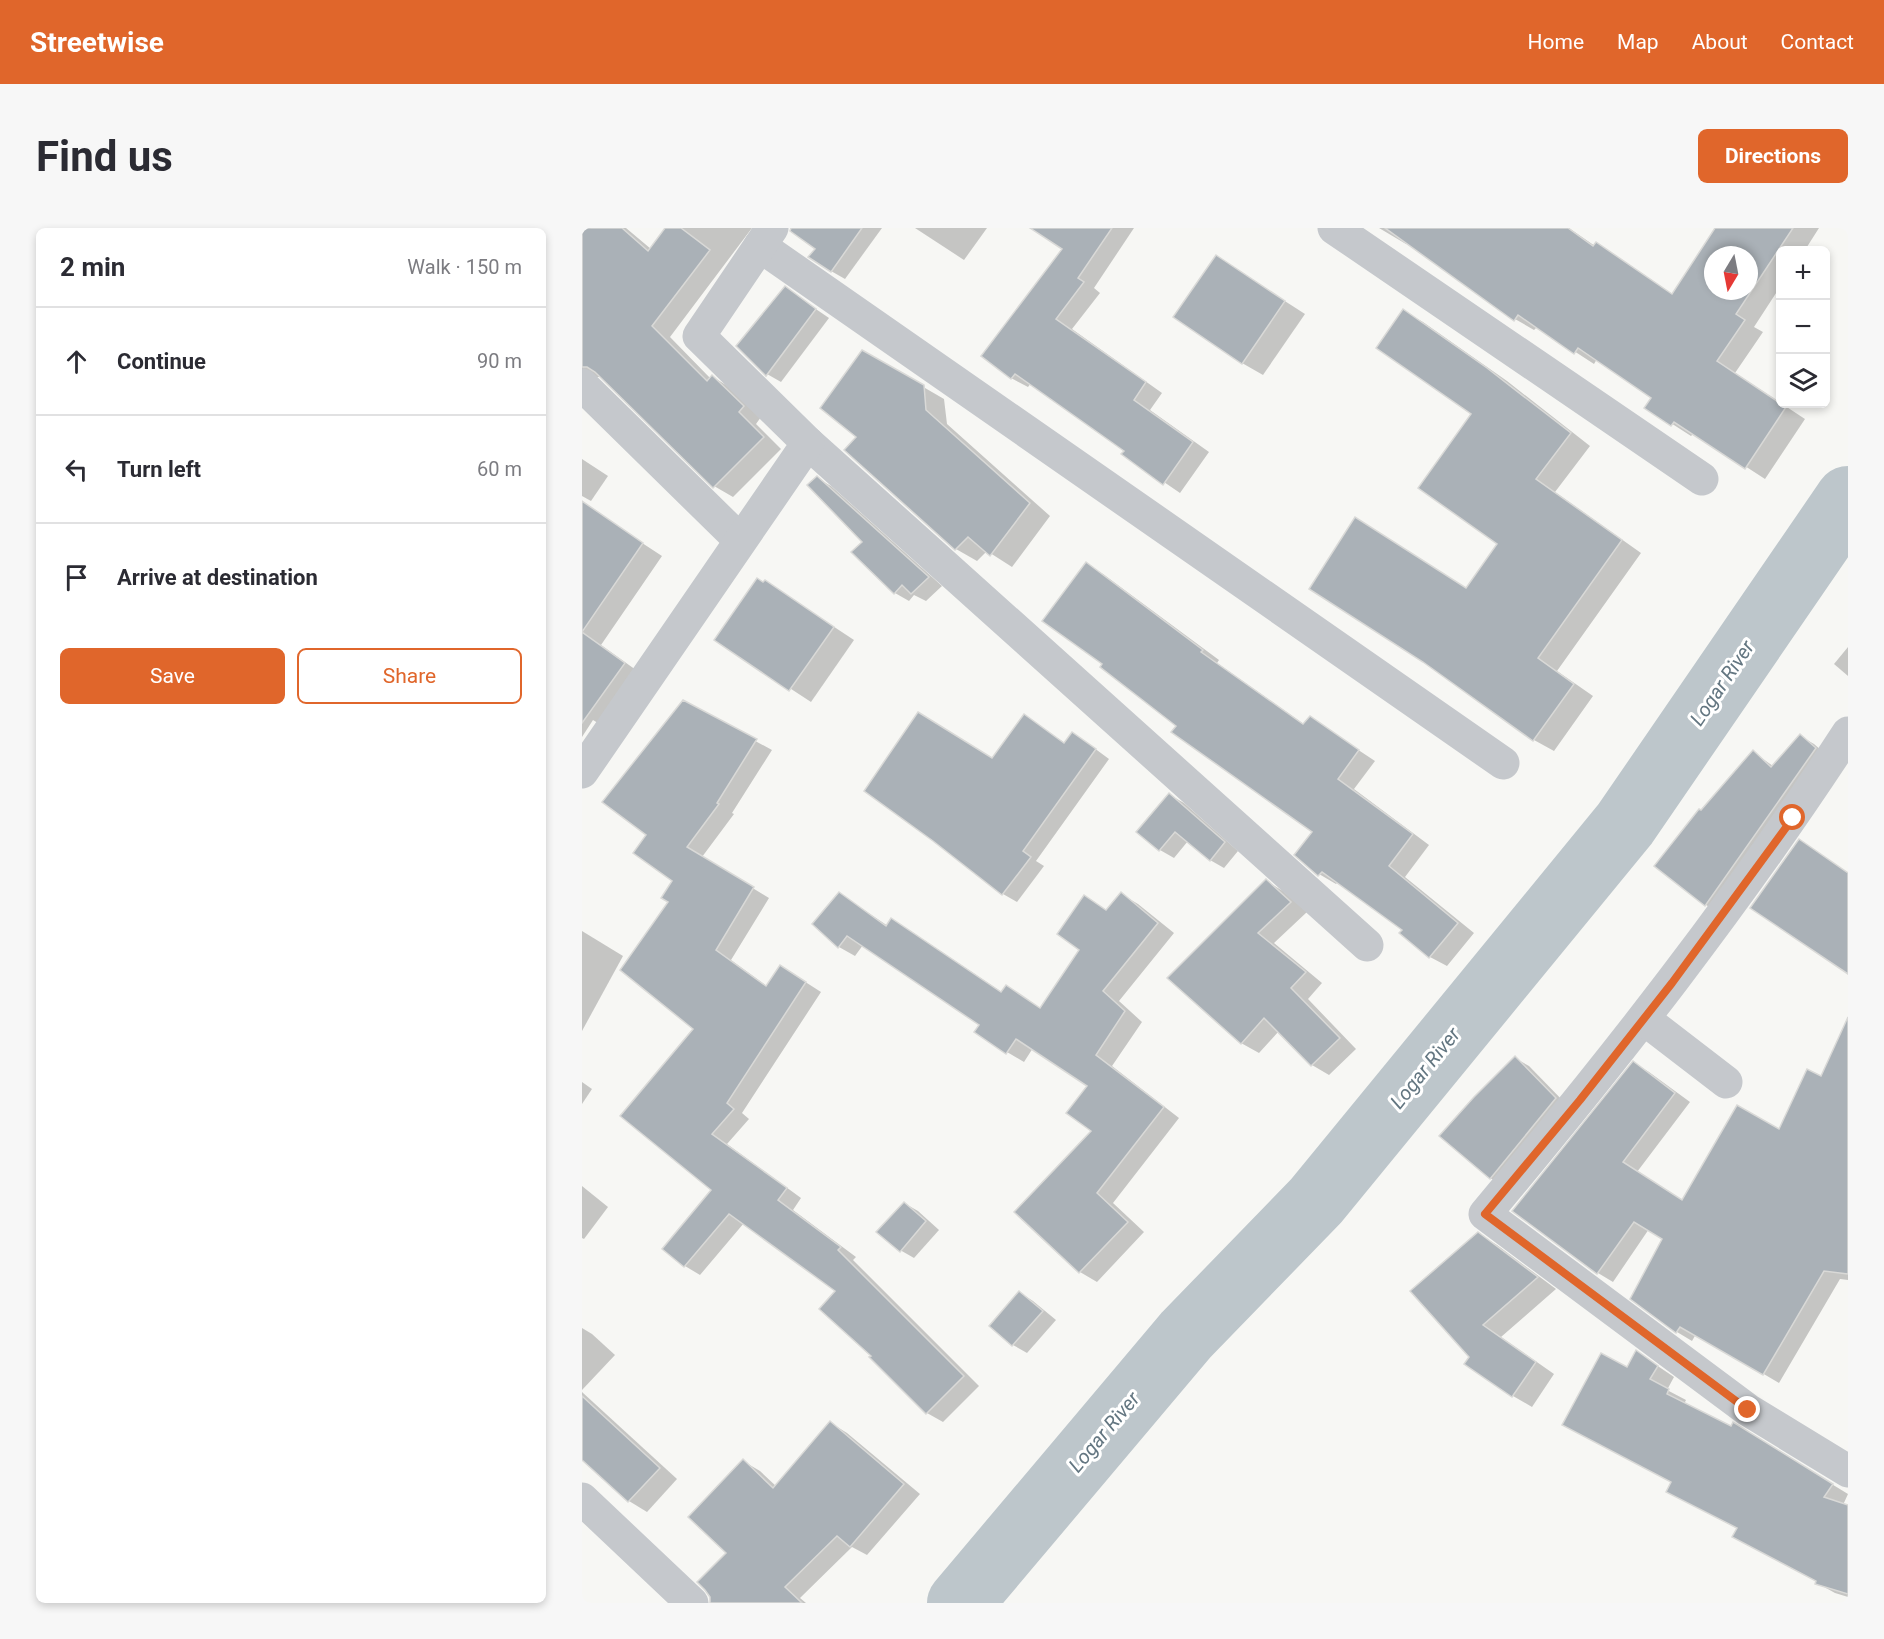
<!DOCTYPE html>
<meta charset="utf-8">
<style>
body{margin:0;font-family:Roboto,sans-serif;background:#f7f7f7;color:#2b2b33}
.controls{position:absolute;right:18px;top:18px;display:grid;overflow:hidden;border-radius:9px;box-shadow:0 3px 9px #0003}
.controls button{width:54px;height:54px;display:grid;place-items:center;padding:0;border:0;border-bottom:2px solid #e1e1e2;background:#fff;color:#2b2b33;font:30px sans-serif}
.compass{position:absolute;left:1122px;top:18px;width:54px;height:54px;border-radius:50%;background:#fff;box-shadow:0 3px 9px #0003;rotate:190deg}
.stop{position:absolute;width:18px;height:18px;margin:-14px;border:4px solid #e0662b;border-radius:50%;background:#fff}
.stop.end{background:#e0662b;border-color:#fff;box-shadow:0 2px 6px #0008}
.list{margin:0;padding:0;list-style:none}
h2{display:flex;justify-content:space-between;align-items:center;height:78px;margin:0;padding:0 24px;font-size:26px}
h2 small{font-size:20px;font-weight:400;color:#7c7c81}
.list li{display:grid;grid-template-columns:39px 1fr auto;gap:18px;align-items:center;box-sizing:border-box;height:108px;padding:0 24px;border-top:2px solid #e1e1e2}
.list b{display:block;font-size:22px;white-space:nowrap}
.list em{font-size:20px;font-style:normal;color:#7c7c81}
.actions{display:flex;gap:12px;padding:18px 24px}
.actions a{flex:1;padding:14px 0;border:2px solid #e0662b;border-radius:9px;text-align:center;font-size:21px;color:#e0662b}
.actions .main{background:#e0662b;color:#fff}
.icon{flex:none;width:33px;height:33px;fill:none;stroke:currentColor;stroke-width:2;stroke-linecap:round;stroke-linejoin:round}
.map{position:relative;flex:none;width:1266px;height:1375px;overflow:hidden;border-radius:9px}
header{display:flex;align-items:center;gap:36px;box-sizing:border-box;height:84px;padding:0 30px;background:#e0662b;color:#fff}
header strong{font-size:28px}
nav{display:flex;gap:33px;margin-inline-start:auto;font-size:21px}
.intro{display:flex;align-items:center;justify-content:space-between;box-sizing:border-box;height:144px;padding:0 36px}
h1{margin:0;font-size:42px}
.button{padding:15px 27px;border-radius:9px;background:#e0662b;color:#fff;font-size:21px;font-weight:700}
main{display:flex;gap:36px;padding:0 36px}
aside{flex:1;background:#fff;border-radius:9px;box-shadow:0 3px 9px #0003}
.map>svg:first-child{display:block}
.shadow{fill:#0003;fill-rule:evenodd}
.lines{fill:none;stroke-linecap:round;stroke-linejoin:round}
.river{stroke:#bdc6cb;stroke-width:66}
.building{fill:#aab1b7;stroke:#d9d9d7;stroke-width:1.5;fill-rule:evenodd}
.minor{stroke:#c5c8cc;stroke-width:33}
.route{stroke:#e0662b;stroke-width:8}
.labels{text-anchor:middle;dominant-baseline:central;stroke-width:6;stroke-linejoin:round;paint-order:stroke}
.water-label{font-size:20px;font-style:italic;fill:#637681;stroke:#fff}
</style>
<header>
<strong>Streetwise</strong>
<nav><a>Home</a><a>Map</a><a>About</a><a>Contact</a></nav>
</header>
<div class="intro"><h1>Find us</h1><a class="button">Directions</a></div>
<main>
<aside>
<h2>2 min<small>Walk · 150 m</small></h2>
<ul class="list">
<li><svg class="icon" aria-label="ahead" viewBox="0 0 24 24"><path d="M12 20V5M6 11l6-6 6 6"/></svg><div><b>Continue</b></div><em>90 m</em></li>
<li><svg class="icon" aria-label="left" viewBox="0 0 24 24"><path d="M17 20v-9H6M10 6l-5 5 5 5"/></svg><div><b>Turn left</b></div><em>60 m</em></li>
<li><svg class="icon" aria-label="arrive" viewBox="0 0 24 24"><path d="M6 21V4h12l-3 4 3 4H6"/></svg><div><b>Arrive at destination</b></div></li>
</ul>
<div class="actions"><a class="main">Save</a><a>Share</a></div>
</aside>
<div class="map">
<svg width="1266" height="1375" viewBox="0 0 1266 1375">
<rect width="100%" height="100%" fill="#f7f7f4"/>
<!-- shadow -->
<g class="shadow">
<path d="M 0,0 L 44,0 L 69,21 L 85,0 L 170,0 L 88,109 L 129,151 L 131,149 L 149,160 L 179,189 L 174,196 L 199,221 L 151,269 L 132,258 L 21,149 L 13,149 L 0,142 Z"/>
<path d="M 240,0 L 300,0 L 263,51 L 249,43 L 235,20 Z"/>
<path d="M 333,0 L 405,0 L 382,32 Z"/>
<path d="M 451,0 L 552,0 L 512,60 L 518,65 L 490,101 L 580,165 L 568,182 L 627,224 L 598,265 L 541,226 L 544,223 L 449,155 L 446,159 L 429,150 L 482,21 Z"/>
<path d="M 797,0 L 987,0 L 1013,18 L 1014,16 L 1033,27 L 1091,67 L 1135,0 L 1237,0 L 1223,22 L 1198,22 L 1198,59 L 1172,99 L 1181,104 L 1153,145 L 1223,191 L 1183,251 L 1112,205 L 1109,208 L 1064,179 L 1071,169 L 1015,131 L 1012,136 L 955,99 L 952,102 L 933,91 L 825,15 L 824,16 ZM 1131,27 L 1167,27 L 1167,63 L 1131,63 Z"/>
<path d="M 634,29 L 723,86 L 681,147 L 660,135 Z"/>
<path d="M 203,60 L 247,90 L 199,154 L 185,146 Z"/>
<path d="M 821,83 L 841,94 L 925,153 L 1008,218 L 973,264 L 1059,325 L 975,443 L 1011,468 L 972,523 L 952,512 L 885,361 L 918,315 L 891,185 Z"/>
<path d="M 281,124 L 362,171 L 365,196 L 468,288 L 430,339 L 405,323 L 395,333 L 374,321 L 264,222 L 277,209 Z"/>
<path d="M 0,231 L 26,248 L 9,273 L 0,268 Z"/>
<path d="M 235,250 L 249,258 L 360,358 L 344,373 L 332,367 L 327,373 L 313,365 L 282,314 Z"/>
<path d="M 2,277 L 80,328 L 19,417 L 61,447 L 24,500 L 11,492 L 0,509 L 0,279 Z"/>
<path d="M 504,336 L 521,346 L 637,432 L 635,435 L 723,497 L 728,490 L 793,533 L 772,561 L 847,617 L 823,649 L 892,705 L 865,738 L 848,729 L 822,702 L 756,654 L 754,656 L 737,646 L 732,604 L 596,497 L 522,436 Z"/>
<path d="M 184,354 L 272,412 L 229,474 L 134,412 Z"/>
<path d="M 1266,419 L 1266,448 L 1252,436 Z"/>
<path d="M 101,474 L 190,522 L 150,585 L 152,586 L 120,629 L 187,670 L 149,732 L 186,759 L 214,748 L 239,764 L 160,885 L 167,891 L 145,916 L 219,970 L 211,982 L 274,1029 L 271,1032 L 397,1158 L 361,1194 L 345,1185 L 290,1129 L 291,1128 L 255,1063 L 162,995 L 118,1047 L 103,1038 L 131,962 L 113,800 L 89,674 L 92,653 L 66,606 Z"/>
<path d="M 442,488 L 483,515 L 504,514 L 527,531 L 454,633 L 462,638 L 435,674 L 421,666 L 352,611 Z"/>
<path d="M 1218,508 L 1232,516 L 1247,529 L 1138,685 L 1124,677 L 1171,524 L 1191,538 Z"/>
<path d="M 588,567 L 602,575 L 656,623 L 642,640 L 628,632 L 606,613 L 592,630 L 578,622 Z"/>
<path d="M 684,653 L 701,663 L 725,684 L 692,715 L 740,755 L 726,771 L 774,821 L 747,847 L 730,837 L 697,803 L 677,825 L 659,815 L 588,750 Z"/>
<path d="M 258,666 L 306,698 L 327,702 L 421,765 L 459,781 L 499,721 L 502,669 L 525,683 L 539,666 L 556,676 L 592,705 L 537,773 L 560,794 L 530,838 L 597,890 L 531,975 L 562,1004 L 515,1054 L 498,1044 L 434,984 L 511,903 L 507,858 L 451,820 L 442,834 L 425,824 L 394,804 L 399,796 L 281,717 L 273,728 L 257,719 Z"/>
<path d="M 0,703 L 41,728 L 0,803 Z"/>
<path d="M 1266,792 L 1266,1052 L 1258,1051 L 1197,1155 L 1114,1106 L 1110,1113 L 1095,1104 L 1050,1070 L 1082,1010 L 1067,1001 L 1031,1054 L 1016,1045 L 932,982 L 1052,835 L 1067,844 L 1108,874 L 1055,944 L 1101,974 L 1197,903 L 1239,850 Z"/>
<path d="M 933,830 L 947,838 L 987,879 L 922,958 L 908,950 Z"/>
<path d="M 0,854 L 10,861 L 0,876 Z"/>
<path d="M 0,958 L 26,979 L 2,1011 L 0,1010 Z"/>
<path d="M 322,975 L 336,983 L 357,1002 L 332,1030 L 318,1022 Z"/>
<path d="M 896,1006 L 915,1017 L 974,1061 L 919,1109 L 972,1146 L 950,1179 L 931,1168 L 889,1129 Z"/>
<path d="M 437,1064 L 451,1073 L 474,1092 L 445,1125 L 431,1117 L 409,1098 Z"/>
<path d="M 0,1100 L 10,1106 L 33,1127 L 0,1162 Z"/>
<path d="M 1055,1124 L 1092,1149 L 1085,1162 L 1104,1172 L 1102,1176 L 1149,1200 L 1168,1206 L 1266,1266 L 1261,1277 L 1266,1278 L 1266,1369 L 1253,1365 L 1235,1355 L 1236,1353 L 1156,1301 L 1086,1264 L 1090,1254 L 1046,1141 Z"/>
<path d="M 0,1164 L 95,1251 L 65,1284 L 47,1273 L 0,1230 Z"/>
<path d="M 249,1195 L 265,1205 L 338,1266 L 285,1327 L 270,1319 L 218,1370 L 224,1375 L 130,1375 L 130,1370 L 146,1325 L 161,1233 L 178,1243 L 195,1259 Z"/>
</g>
<g class="lines">
<!-- river -->
<path class="river" d="M 378,1375 L 604,1107 L 734,973 L 1043,596 L 1266,271"/>
</g>
<!-- building -->
<g class="building">
<path d="M 0,0 L 40,0 L 66,23 L 83,0 L 99,0 L 128,22 L 70,98 L 125,153 L 130,147 L 162,178 L 157,184 L 182,209 L 131,260 L 13,144 L 5,139 L 0,139 Z"/>
<path d="M 209,0 L 280,0 L 249,44 L 226,29 L 233,21 L 208,3 Z"/>
<path d="M 448,0 L 530,0 L 496,50 L 502,54 L 474,91 L 564,154 L 552,172 L 611,214 L 581,257 L 539,226 L 542,223 L 433,146 L 429,151 L 399,128 L 480,21 Z"/>
<path d="M 803,0 L 986,0 L 1011,18 L 1014,14 L 1090,66 L 1133,0 L 1211,0 L 1154,86 L 1163,92 L 1135,133 L 1204,179 L 1163,241 L 1092,194 L 1089,198 L 1062,180 L 1069,170 L 996,120 L 992,126 L 936,87 L 932,93 ZM 1131,27 L 1167,27 L 1167,63 L 1131,63 Z"/>
<path d="M 634,27 L 703,73 L 660,136 L 591,89 Z"/>
<path d="M 203,58 L 234,81 L 184,148 L 154,118 Z"/>
<path d="M 821,81 L 905,140 L 989,205 L 954,251 L 1040,312 L 956,430 L 992,456 L 951,513 L 841,434 L 727,361 L 773,289 L 884,360 L 915,316 L 836,260 L 889,186 L 794,120 Z"/>
<path d="M 280,122 L 342,157 L 344,182 L 448,275 L 408,328 L 386,309 L 373,322 L 262,222 L 274,209 L 238,180 Z"/>
<path d="M 235,248 L 347,349 L 329,366 L 320,357 L 312,366 L 269,324 L 280,314 L 225,257 Z"/>
<path d="M 0,273 L 61,315 L 0,404 Z"/>
<path d="M 504,334 L 621,422 L 619,424 L 721,496 L 728,488 L 777,522 L 756,551 L 831,606 L 807,638 L 876,695 L 847,730 L 817,705 L 820,702 L 740,644 L 736,648 L 712,627 L 730,604 L 589,504 L 594,498 L 518,439 L 520,436 L 460,393 Z"/>
<path d="M 175,350 L 181,354 L 183,352 L 252,399 L 207,463 L 132,412 Z"/>
<path d="M 0,404 L 43,435 L 0,495 Z"/>
<path d="M 101,472 L 175,511 L 135,575 L 137,576 L 105,619 L 172,659 L 134,722 L 184,758 L 198,737 L 224,754 L 145,875 L 152,881 L 130,906 L 205,960 L 196,972 L 259,1019 L 256,1022 L 382,1148 L 344,1186 L 287,1129 L 289,1128 L 237,1081 L 253,1063 L 147,986 L 102,1039 L 80,1021 L 129,962 L 38,888 L 111,801 L 38,742 L 86,674 L 79,670 L 90,653 L 51,625 L 64,607 L 20,574 Z"/>
<path d="M 336,484 L 410,530 L 442,486 L 482,515 L 490,504 L 514,521 L 441,623 L 449,629 L 420,667 L 351,613 L 282,563 Z"/>
<path d="M 1218,506 L 1234,520 L 1123,678 L 1072,638 L 1117,581 L 1119,582 L 1171,522 L 1189,539 Z"/>
<path d="M 587,565 L 643,614 L 628,633 L 593,604 L 577,623 L 554,604 Z"/>
<path d="M 1217,611 L 1266,645 L 1266,746 L 1168,680 Z"/>
<path d="M 684,651 L 709,674 L 676,705 L 724,744 L 709,760 L 758,810 L 729,838 L 682,790 L 659,816 L 585,750 Z"/>
<path d="M 257,664 L 304,698 L 309,690 L 419,764 L 424,757 L 458,780 L 497,722 L 475,706 L 502,667 L 524,682 L 539,664 L 576,695 L 521,763 L 543,783 L 514,827 L 582,879 L 515,965 L 546,994 L 497,1045 L 432,984 L 509,903 L 484,885 L 505,858 L 434,811 L 424,826 L 392,804 L 397,797 L 265,708 L 256,720 L 230,696 Z"/>
<path d="M 1266,789 L 1266,1046 L 1242,1043 L 1181,1147 L 1098,1099 L 1094,1105 L 1048,1071 L 1080,1011 L 1052,994 L 1015,1046 L 930,983 L 1051,833 L 1093,865 L 1041,934 L 1100,972 L 1155,877 L 1197,901 L 1225,841 L 1239,848 Z"/>
<path d="M 933,828 L 974,870 L 908,951 L 857,908 L 892,869 Z"/>
<path d="M 322,974 L 344,993 L 318,1024 L 294,1004 Z"/>
<path d="M 896,1004 L 956,1049 L 901,1097 L 954,1134 L 930,1169 L 882,1136 L 887,1129 L 828,1063 Z"/>
<path d="M 437,1063 L 461,1083 L 430,1118 L 407,1098 Z"/>
<path d="M 1054,1122 L 1076,1138 L 1068,1151 L 1087,1161 L 1085,1166 L 1149,1198 L 1151,1194 L 1251,1256 L 1242,1269 L 1266,1277 L 1266,1366 L 1233,1356 L 1234,1353 L 1150,1309 L 1155,1300 L 1084,1264 L 1089,1254 L 980,1197 L 1019,1125 L 1045,1139 Z"/>
<path d="M 0,1168 L 78,1240 L 46,1274 L 0,1232 Z"/>
<path d="M 248,1193 L 322,1256 L 268,1319 L 255,1308 L 203,1359 L 220,1375 L 128,1375 L 128,1369 L 123,1362 L 115,1354 L 144,1325 L 106,1289 L 161,1231 L 191,1260 Z"/>
</g>
<g class="lines">
<!-- minor -->
<g class="minor">
<path d="M 752,0 L 1120,251"/>
<path d="M 178,18 L 921,535"/>
<path d="M 0,157 L 158,312"/>
<path d="M 226,215 L 785,717"/>
<path d="M 1266,505 C 1156,674 1032,832 903,986 L 1166,1182 L 1266,1243"/>
<path d="M 0,544 L 226,215 L 117,108 L 190,0"/>
<path d="M 1062,791 L 1144,854"/>
<path d="M 0,1271 L 110,1375"/>
</g>
</g>
<g class="lines">
<!-- route -->
<path class="route" d="M 1166,1182 L 903,986 L 998,872 L 1090,755 L 1211,590"/>
</g>
<g class="labels">
<!-- water labels -->
<g class="water-label">
<text transform="translate(1140 455) rotate(-56)">Logar River</text>
<text transform="translate(843 840) rotate(-51)">Logar River</text>
<text transform="translate(522 1204) rotate(-50)">Logar River</text>
</g>
</g>
</svg>
<div class="controls">
<button>+</button>
<button>−</button>
<button><svg class="icon" aria-label="layers" viewBox="0 0 24 24"><path d="M12 4l9 5-9 5-9-5zM3 14l9 5 9-5"/></svg></button>
</div>
<svg class="compass" viewBox="-18 -18 36 36"><path d="M0-13l5 13h-10z" fill="#e53935"/><path d="M0 13l5-13h-10z" fill="#7c7c81"/></svg>
<div class="stop" style="left:1211px;top:590px"></div>
<div class="stop end" style="left:1166px;top:1182px"></div>
</div>
</main>
